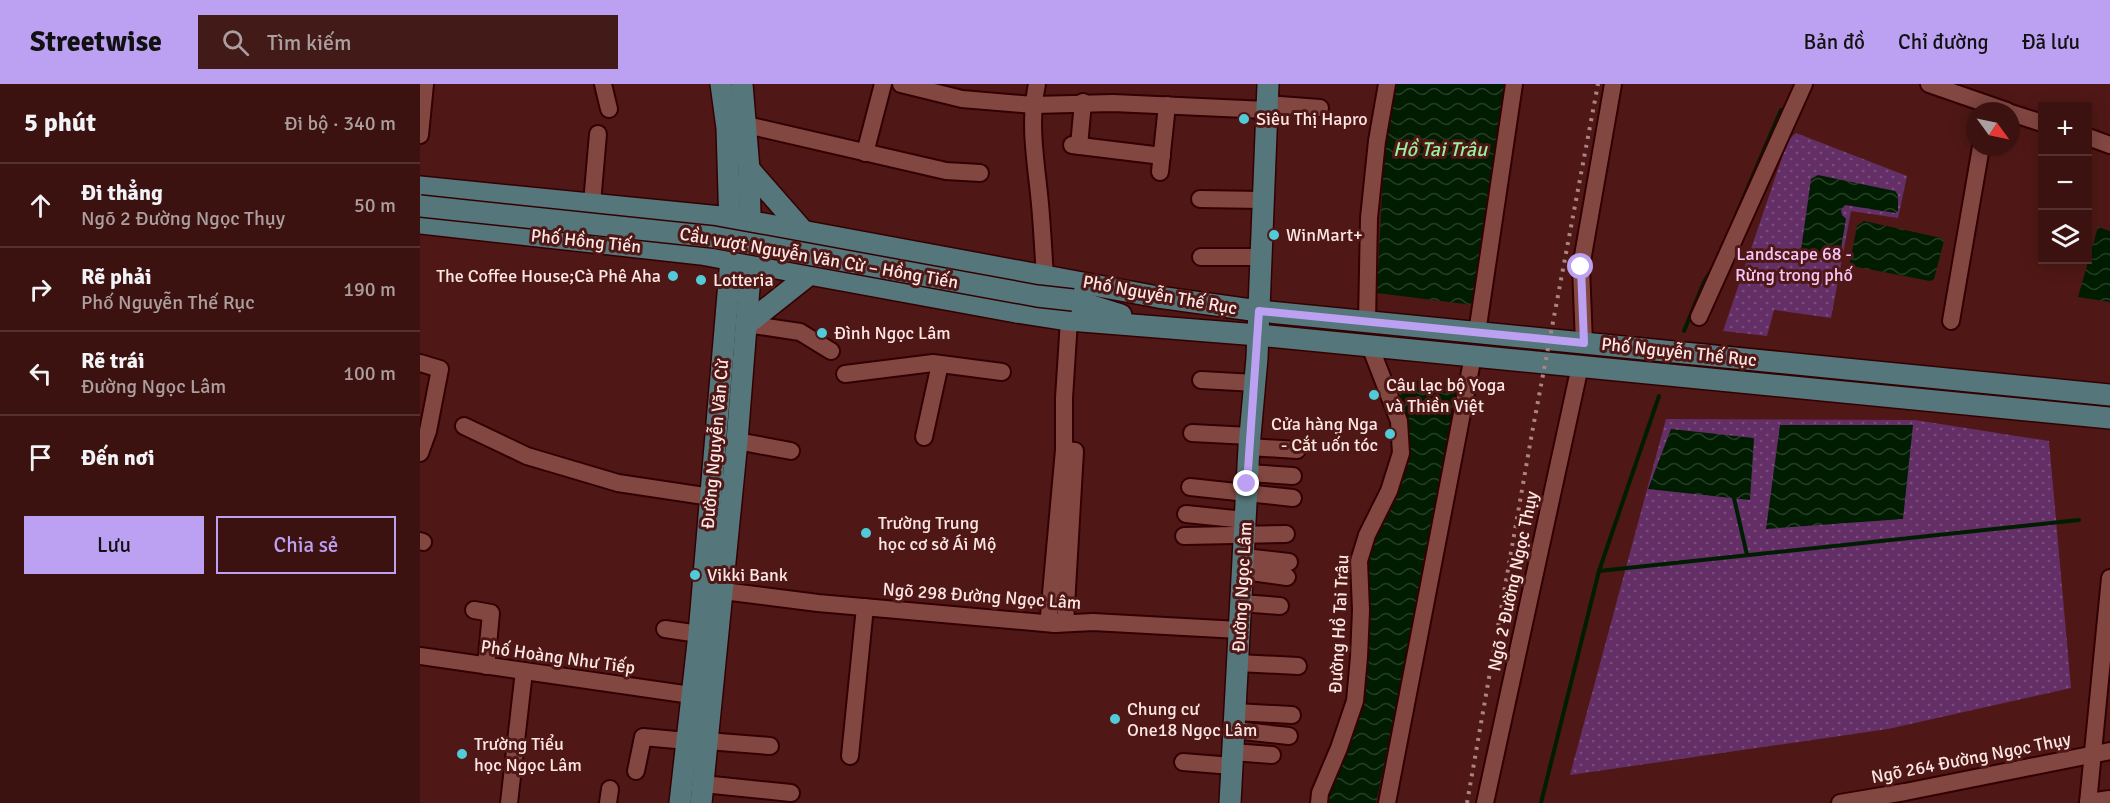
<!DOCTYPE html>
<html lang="vi">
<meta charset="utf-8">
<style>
body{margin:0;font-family:Signika,sans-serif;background:#421b19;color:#f1f3f6}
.controls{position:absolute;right:18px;top:18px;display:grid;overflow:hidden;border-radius:0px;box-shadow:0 3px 15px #0003}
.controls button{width:54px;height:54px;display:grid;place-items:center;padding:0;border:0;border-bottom:2px solid #543230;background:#3b1210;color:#f1f3f6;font:30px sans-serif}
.compass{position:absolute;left:1546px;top:18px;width:54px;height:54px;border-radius:50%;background:#3b1210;box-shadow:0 3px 15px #0003;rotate:123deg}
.stop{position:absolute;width:18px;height:18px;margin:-14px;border:4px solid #bca0f2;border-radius:50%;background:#fff}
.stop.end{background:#bca0f2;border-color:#fff;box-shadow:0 2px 6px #0008}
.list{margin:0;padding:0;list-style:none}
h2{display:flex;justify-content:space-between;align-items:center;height:78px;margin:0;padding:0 24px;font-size:26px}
h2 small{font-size:20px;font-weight:400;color:#ac9e9f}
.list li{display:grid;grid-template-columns:39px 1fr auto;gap:18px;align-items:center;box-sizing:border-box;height:84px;padding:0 24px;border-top:2px solid #543230}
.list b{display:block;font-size:22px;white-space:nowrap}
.list p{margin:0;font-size:20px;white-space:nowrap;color:#ac9e9f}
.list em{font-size:20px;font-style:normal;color:#ac9e9f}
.actions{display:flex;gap:12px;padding:18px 24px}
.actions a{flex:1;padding:14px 0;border:2px solid #bca0f2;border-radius:0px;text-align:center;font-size:21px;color:#bca0f2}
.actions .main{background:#bca0f2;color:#111}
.icon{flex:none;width:33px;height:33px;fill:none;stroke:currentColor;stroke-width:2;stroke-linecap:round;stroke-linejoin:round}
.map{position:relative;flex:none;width:1690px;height:719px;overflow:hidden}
header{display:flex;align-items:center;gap:36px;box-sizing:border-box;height:84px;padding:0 30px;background:#bca0f2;color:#111}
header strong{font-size:28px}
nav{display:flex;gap:33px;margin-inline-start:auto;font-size:21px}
.search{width:420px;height:54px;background:#421b19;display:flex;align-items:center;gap:15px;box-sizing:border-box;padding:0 21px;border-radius:0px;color:#ac9e9f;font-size:22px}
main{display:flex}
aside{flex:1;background:#3b1210}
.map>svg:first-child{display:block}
.grass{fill:url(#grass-dots)}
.water{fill:url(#water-waves)}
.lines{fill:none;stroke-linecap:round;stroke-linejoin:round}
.stream{stroke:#001d01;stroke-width:4}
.minor-casing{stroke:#320002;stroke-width:20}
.major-casing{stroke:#320002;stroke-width:24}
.minor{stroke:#834742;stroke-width:16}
.major{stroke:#55767a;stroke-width:21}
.rail{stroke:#ab8583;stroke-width:4;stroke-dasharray:3 6;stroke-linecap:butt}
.major-bridge-casing{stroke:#320002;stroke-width:24;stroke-linecap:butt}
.major-bridge{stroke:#55767a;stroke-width:21}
.route{stroke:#bca0f2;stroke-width:8}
.poi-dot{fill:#52cbd8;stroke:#4f1816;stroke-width:2}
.labels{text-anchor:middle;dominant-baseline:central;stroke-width:6;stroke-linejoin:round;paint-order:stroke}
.poi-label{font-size:18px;fill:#fce6e3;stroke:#4f1816;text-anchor:start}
.street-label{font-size:18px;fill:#fce6e3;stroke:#4f1816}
.park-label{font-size:18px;fill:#f7c6f8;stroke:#4f1816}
.water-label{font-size:20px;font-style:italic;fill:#98f09c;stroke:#4f1816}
</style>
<header>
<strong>Streetwise</strong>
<div class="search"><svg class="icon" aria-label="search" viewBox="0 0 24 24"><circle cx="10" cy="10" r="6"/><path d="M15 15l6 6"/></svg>Tìm kiếm</div>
<nav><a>Bản đồ</a><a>Chỉ đường</a><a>Đã lưu</a></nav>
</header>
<main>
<aside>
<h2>5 phút<small>Đi bộ · 340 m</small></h2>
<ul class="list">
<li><svg class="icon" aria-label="ahead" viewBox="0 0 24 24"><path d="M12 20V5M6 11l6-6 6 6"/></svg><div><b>Đi thẳng</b><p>Ngõ 2 Đường Ngọc Thụy</p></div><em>50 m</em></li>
<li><svg class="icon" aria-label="right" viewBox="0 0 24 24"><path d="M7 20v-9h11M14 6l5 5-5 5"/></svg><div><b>Rẽ phải</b><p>Phố Nguyễn Thế Rục</p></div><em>190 m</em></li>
<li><svg class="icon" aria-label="left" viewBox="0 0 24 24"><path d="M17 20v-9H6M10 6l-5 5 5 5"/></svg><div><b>Rẽ trái</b><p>Đường Ngọc Lâm</p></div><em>100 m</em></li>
<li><svg class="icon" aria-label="arrive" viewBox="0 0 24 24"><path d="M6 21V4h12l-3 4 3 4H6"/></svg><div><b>Đến nơi</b></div></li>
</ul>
<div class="actions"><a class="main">Lưu</a><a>Chia sẻ</a></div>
</aside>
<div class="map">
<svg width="1690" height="719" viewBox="0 0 1690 719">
<defs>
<pattern id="grass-dots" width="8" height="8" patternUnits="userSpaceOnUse" patternTransform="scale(1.5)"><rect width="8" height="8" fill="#642f67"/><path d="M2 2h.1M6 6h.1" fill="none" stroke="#7b4d7d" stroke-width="1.8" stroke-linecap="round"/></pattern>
<pattern id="water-waves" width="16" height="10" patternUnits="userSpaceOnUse" patternTransform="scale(1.5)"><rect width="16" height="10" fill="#001d01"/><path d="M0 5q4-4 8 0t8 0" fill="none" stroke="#263e26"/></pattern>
</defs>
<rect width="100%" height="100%" fill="#4f1816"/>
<!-- grass -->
<g class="grass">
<path d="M 1376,49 L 1487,92 L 1478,134 L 1431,127 L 1411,234 L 1354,226 L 1347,252 L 1303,247 L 1368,56 Z"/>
<path d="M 975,249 L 1555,308 L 1547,311 L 969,255 Z"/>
<path d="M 1246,335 L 1495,336 L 1629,357 L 1651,604 L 1468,645 L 1150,691 Z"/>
</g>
<!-- water -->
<g class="water">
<path d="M 970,0 L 1086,0 L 1053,221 L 957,209 L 966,29 Z"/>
<path d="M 1398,91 L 1475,107 L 1478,111 L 1478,127 L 1475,129 L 1425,121 L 1421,126 L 1422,131 L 1426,135 L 1420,170 L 1414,176 L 1384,171 L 1381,166 L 1391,95 Z"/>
<path d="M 1444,137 L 1521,154 L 1524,157 L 1514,195 L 1510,197 L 1432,182 L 1430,178 L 1437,142 Z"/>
<path d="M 1678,143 L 1690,147 L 1690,218 L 1658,213 Z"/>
<path d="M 973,294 L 1040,301 L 1002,500 L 956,719 L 904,719 L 930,646 L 945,473 L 987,344 Z"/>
<path d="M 1360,341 L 1493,341 L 1483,435 L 1346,445 Z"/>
<path d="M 1251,345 L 1334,354 L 1330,416 L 1228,405 Z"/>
</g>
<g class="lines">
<!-- stream -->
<g class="stream">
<path d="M 1317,129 L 1361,26"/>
<path d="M 1264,247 L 1284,198 L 1294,182"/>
<path d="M 1314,414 L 1327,471"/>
<path d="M 1179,487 L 1659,436"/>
<path d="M 1121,719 L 1179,487 L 1239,312"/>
</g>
<!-- minor casing -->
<g class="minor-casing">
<g id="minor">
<path d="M 183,0 L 189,25"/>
<path d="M 481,0 L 542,15 L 613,21 L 693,19 L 847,26"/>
<path d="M 617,0 C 609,38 615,72 619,110 C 622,137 623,165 625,192"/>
<path d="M 1509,0 L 1587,27"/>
<path d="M 847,20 L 900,24"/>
<path d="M 1591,29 L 1622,39"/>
<path d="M 327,41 L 526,87 L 560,89"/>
<path d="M 0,51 L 5,0"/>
<path d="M 1668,53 L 1690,61"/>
<path d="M 652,61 L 742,72"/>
<path d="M 659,62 L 663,18"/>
<path d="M 445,69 L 463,0"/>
<path d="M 740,88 L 747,21"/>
<path d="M 780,115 L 842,116"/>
<path d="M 172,119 L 178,50"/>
<path d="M 781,173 L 841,173"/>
<path d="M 1279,233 L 1384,0"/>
<path d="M 1531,237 L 1561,63"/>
<path d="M 947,238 L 949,134 L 957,57 L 967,0"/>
<path d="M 327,240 L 380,248 L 411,267"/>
<path d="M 1057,249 L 1094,0"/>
<path d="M 1164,259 L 1161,183 L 1193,0"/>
<path d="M 0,279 L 20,285 L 8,347 L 0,369"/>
<path d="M 425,290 L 513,279 L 582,288"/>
<path d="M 781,296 L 835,299"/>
<path d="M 44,342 L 107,372 L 198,399 L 291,413"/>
<path d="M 772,349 L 830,352"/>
<path d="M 504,353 L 520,280"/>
<path d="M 317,357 L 371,367"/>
<path d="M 829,363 L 877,366"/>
<path d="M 644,366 L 655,367 L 645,539"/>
<path d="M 828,389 L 873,392"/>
<path d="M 770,403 L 873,414"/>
<path d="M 766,430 L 825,436"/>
<path d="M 764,452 L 866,450"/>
<path d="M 0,457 L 3,458"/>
<path d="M 824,473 L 869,478"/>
<path d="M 823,487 L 867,493"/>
<path d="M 303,507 L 398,519 L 635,540 L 673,538 L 819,546"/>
<path d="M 821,519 L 860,522"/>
<path d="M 54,526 L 71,529 L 66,582"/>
<path d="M 635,540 L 629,532 L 644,366 L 644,314 L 649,236"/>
<path d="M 245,545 L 279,550"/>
<path d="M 0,572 L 271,611"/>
<path d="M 818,579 L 878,582"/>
<path d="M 815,628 L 872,631"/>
<path d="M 814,646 L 869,652"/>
<path d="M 287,657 L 350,662"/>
<path d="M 812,668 L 852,671"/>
<path d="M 430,672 L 445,523"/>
<path d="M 763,678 L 812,682"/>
<path d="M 216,687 L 223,653 L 267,657"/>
<path d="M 283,700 L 371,709"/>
<path d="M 1668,718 L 1690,715"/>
<path d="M 89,719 L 104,587"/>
<path d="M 188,719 L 190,705"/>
<path d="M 899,719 L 900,709 L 919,664 L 935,617 L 939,573 L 941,526 L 939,477 L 947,451 L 969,407 L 981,369 L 979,337 L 950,262"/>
<path d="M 967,719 L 1053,272"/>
<path d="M 1065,719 L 1160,282"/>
<path d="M 1420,719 L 1485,708 L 1690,667"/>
<path d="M 1668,719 L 1690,494"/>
</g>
</g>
<!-- major casing -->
<g class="major-casing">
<g id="major">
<path d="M 329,85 L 384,148"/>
<path d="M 0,103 L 311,134 L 738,213 L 839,227 L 1690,311"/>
<path d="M 0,139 L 281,170 L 596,228 L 649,236 L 838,251 L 1690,334"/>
<path d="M 653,216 L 701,231"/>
<path d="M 327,240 L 390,190"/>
<path d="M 260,719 L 279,550 L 311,175 L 307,44 L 301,0"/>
<path d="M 281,719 L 317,357 L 331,179 L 329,85 L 322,0"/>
<path d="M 810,719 L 829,363 L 837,274 L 848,0"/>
</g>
</g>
<!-- minor -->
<use href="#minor" class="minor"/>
<!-- major -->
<use href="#major" class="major"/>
<!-- rail -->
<path class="rail" d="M 1047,719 L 1112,349 L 1178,0"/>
<!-- major-bridge casing -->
<g class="major-bridge-casing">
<path id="major-bridge" d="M 0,122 L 294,153 L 617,212 L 653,216"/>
</g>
<!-- major-bridge -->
<use href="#major-bridge" class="major-bridge"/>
</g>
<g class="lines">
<!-- route -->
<path class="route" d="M 827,400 L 839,227 L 1164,259 L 1161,183"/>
</g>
<!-- markers -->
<g class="poi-dot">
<circle cx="824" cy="35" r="6"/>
<circle cx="854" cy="151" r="6"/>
<circle cx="253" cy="192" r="6"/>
<circle cx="281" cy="196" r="6"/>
<circle cx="402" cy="249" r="6"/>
<circle cx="954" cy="311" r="6"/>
<circle cx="970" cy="350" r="6"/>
<circle cx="446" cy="449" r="6"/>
<circle cx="275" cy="491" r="6"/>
<circle cx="695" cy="635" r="6"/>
<circle cx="42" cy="670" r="6"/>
</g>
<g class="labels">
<!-- poi labels -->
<g class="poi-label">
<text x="836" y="35">Siêu Thị Hapro</text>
<text x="866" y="151">WinMart+</text>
<text x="241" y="192" text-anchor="end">The Coffee House;Cà Phê Aha</text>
<text x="293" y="196">Lotteria</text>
<text x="414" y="249">Đình Ngọc Lâm</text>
<text x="966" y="301">Câu lạc bộ Yoga<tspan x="966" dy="21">và Thiền Việt</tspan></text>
<text x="958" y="340" text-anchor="end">Cửa hàng Nga<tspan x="958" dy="21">- Cắt uốn tóc</tspan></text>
<text x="458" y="439">Trường Trung<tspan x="458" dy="21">học cơ sở Ái Mộ</tspan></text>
<text x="287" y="491">Vikki Bank</text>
<text x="707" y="625">Chung cư<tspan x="707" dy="21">One18 Ngọc Lâm</tspan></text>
<text x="54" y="660">Trường Tiểu<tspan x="54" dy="21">học Ngọc Lâm</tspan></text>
</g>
<!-- street labels -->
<g class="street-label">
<text transform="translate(166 157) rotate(6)">Phố Hồng Tiến</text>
<text transform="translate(399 174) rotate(10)">Cầu vượt Nguyễn Văn Cừ – Hồng Tiến</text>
<text transform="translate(740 211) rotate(10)">Phố Nguyễn Thế Rục</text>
<text transform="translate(1259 268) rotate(6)">Phố Nguyễn Thế Rục</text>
<text transform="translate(295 360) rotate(-85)">Đường Nguyễn Văn Cừ</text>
<text transform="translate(1093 497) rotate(-78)">Ngõ 2 Đường Ngọc Thụy</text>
<text transform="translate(822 503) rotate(-87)">Đường Ngọc Lâm</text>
<text transform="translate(562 512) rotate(4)">Ngõ 298 Đường Ngọc Lâm</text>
<text transform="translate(919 540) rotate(-87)">Đường Hồ Tai Trâu</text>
<text transform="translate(138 573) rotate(8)">Phố Hoàng Như Tiếp</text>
<text transform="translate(1551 674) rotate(-11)">Ngõ 264 Đường Ngọc Thụy</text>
</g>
<!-- park labels -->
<g class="park-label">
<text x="1374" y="170">Landscape 68 -<tspan x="1374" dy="21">Rừng trong phố</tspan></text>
</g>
<!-- water labels -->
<g class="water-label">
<text x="1020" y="65">Hồ Tai Trâu</text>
</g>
</g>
</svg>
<div class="controls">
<button>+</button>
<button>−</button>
<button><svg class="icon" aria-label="layers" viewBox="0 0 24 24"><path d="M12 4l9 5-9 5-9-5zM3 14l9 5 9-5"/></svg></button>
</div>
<svg class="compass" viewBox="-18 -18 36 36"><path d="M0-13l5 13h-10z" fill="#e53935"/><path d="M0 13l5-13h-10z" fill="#ac9e9f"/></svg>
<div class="stop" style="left:1161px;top:183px"></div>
<div class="stop end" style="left:827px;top:400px"></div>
</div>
</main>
